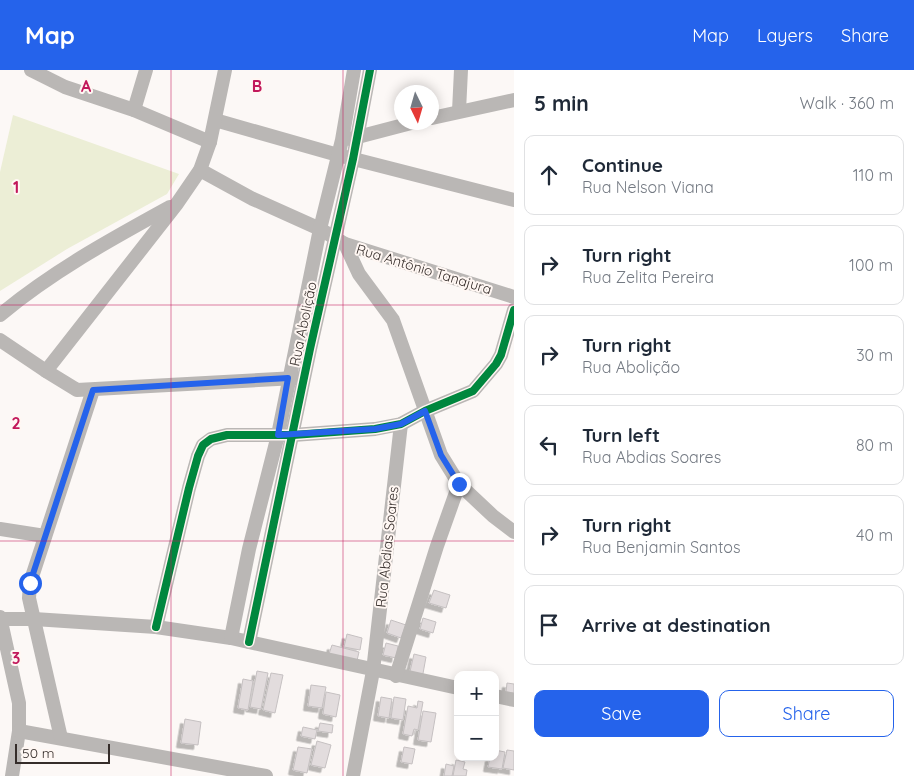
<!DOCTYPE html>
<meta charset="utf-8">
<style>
body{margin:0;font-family:Quicksand,sans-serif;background:#f6f6f7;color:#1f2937}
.controls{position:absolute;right:15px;bottom:15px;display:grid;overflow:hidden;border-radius:10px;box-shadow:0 2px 12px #0003}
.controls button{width:45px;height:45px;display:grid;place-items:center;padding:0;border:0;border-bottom:1px solid #e0e1e3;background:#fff;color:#1f2937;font:25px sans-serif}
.compass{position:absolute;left:394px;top:15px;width:45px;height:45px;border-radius:50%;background:#fff;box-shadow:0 2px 12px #0003;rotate:175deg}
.scale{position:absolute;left:15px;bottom:12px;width:95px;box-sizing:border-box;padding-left:5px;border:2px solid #352d2a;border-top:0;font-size:14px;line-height:18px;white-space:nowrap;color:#352d2a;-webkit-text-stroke:4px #fff7f3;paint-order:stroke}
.stop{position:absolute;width:15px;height:15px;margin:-11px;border:4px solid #2563eb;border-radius:50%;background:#fff}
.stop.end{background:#2563eb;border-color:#fff;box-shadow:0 1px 5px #0008}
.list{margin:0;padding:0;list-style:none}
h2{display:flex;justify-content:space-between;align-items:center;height:65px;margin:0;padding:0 20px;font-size:21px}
h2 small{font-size:16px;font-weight:400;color:#747a83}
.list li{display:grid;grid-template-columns:32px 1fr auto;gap:15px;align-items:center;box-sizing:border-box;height:80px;margin:0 10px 10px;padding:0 10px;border:1px solid #e0e1e3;border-radius:10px}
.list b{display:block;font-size:19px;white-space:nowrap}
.list p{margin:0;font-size:16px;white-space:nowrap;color:#747a83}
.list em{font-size:16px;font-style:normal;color:#747a83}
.actions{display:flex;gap:10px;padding:15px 20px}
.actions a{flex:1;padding:11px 0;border:1px solid #2563eb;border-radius:10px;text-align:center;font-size:18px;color:#2563eb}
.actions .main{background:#2563eb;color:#fff}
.icon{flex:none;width:28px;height:28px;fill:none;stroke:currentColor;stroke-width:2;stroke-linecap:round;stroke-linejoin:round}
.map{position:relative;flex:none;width:514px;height:706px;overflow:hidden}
header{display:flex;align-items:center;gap:30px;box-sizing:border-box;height:70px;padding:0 25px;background:#2563eb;color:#fff}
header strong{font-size:24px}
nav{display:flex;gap:28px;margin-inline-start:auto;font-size:18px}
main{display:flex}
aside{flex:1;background:#fff}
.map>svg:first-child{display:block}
.green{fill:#eceed6}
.building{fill:#e2dcdd;stroke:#c5c0c1;filter:url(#shadow)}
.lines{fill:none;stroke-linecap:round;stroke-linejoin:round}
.minor{stroke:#bab7b5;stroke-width:14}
.cycleway-casing{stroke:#fff7f3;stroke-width:11}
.cycleway{stroke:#00873e;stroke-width:8}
.route{stroke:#2563eb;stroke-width:6}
.grid{fill:none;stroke:#c2185b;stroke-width:1;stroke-opacity:0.55}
.labels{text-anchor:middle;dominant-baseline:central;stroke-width:4;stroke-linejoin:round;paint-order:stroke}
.street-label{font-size:14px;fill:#352d2a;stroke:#fff7f3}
.grid-label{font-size:16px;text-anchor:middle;font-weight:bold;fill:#c2185b;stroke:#fff7f3;stroke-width:4;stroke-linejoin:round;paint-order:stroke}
</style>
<header>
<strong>Map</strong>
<nav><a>Map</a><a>Layers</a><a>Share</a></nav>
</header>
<main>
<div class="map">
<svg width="514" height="706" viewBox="0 0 514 706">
<defs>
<filter id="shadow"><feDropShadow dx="-4.5" dy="4.5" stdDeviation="0" flood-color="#0004"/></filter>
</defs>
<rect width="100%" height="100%" fill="#fcf8f6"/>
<!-- green -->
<path class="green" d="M 13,45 L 179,104 L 167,124 L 67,179 L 0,221 L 0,102 Z"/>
<!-- building -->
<g class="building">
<path d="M 434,520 L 450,525 L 446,538 L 429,533 Z"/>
<path d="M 423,548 L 436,552 L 433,563 L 420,559 Z"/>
<path d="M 391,550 L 406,555 L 401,568 L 387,563 Z"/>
<path d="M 347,564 L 362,568 L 360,580 L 344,577 Z"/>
<path d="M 386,573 L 398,576 L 396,588 L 383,585 Z"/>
<path d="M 332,575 L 359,582 L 356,595 L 328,587 Z"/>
<path d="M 414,584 L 426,587 L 422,609 L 409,606 Z"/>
<path d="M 257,601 L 268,603 L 261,639 L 250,637 Z"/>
<path d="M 271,603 L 283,605 L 275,643 L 263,640 Z"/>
<path d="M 243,609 L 253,611 L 248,640 L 238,638 Z"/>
<path d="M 507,613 L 514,614 L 514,623 L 506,622 Z"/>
<path d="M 311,615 L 326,617 L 322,638 L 308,636 Z"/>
<path d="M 326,622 L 340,625 L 336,647 L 323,644 Z"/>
<path d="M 381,627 L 392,629 L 389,648 L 378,646 Z"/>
<path d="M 394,627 L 406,629 L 403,650 L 391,648 Z"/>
<path d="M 418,631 L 423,632 L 418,660 L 414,659 L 412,666 L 403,664 L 408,636 L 417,638 Z"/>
<path d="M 423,641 L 436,643 L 431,672 L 418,670 Z"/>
<path d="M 185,649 L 201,652 L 198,675 L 181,673 Z"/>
<path d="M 320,653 L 333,655 L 332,663 L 318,661 Z"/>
<path d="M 303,657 L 317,660 L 315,669 L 301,666 Z"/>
<path d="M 317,671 L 331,675 L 325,698 L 311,695 Z"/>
<path d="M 298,677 L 312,679 L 307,703 L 293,700 Z"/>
<path d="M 404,677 L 415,679 L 412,694 L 401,692 Z"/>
<path d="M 495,680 L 505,682 L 502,699 L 488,697 L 490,687 L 495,687 Z"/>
<path d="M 507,680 L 514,681 L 514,700 L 503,698 Z"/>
<path d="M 456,690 L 465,692 L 463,699 L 467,700 L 466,706 L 453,706 Z"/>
<path d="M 446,694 L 454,696 L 452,706 L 444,706 Z"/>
</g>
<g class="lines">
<!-- minor -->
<g class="minor">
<path d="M 31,0 L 65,17 L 134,40 L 210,72"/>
<path d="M 134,40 L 146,0"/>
<path d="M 459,41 L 461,0"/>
<path d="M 432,48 L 514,30"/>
<path d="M 215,50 L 338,85 L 514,130"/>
<path d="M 350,69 L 415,52"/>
<path d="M 200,100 L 253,129 L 320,159 L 345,174 L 514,227"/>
<path d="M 345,174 L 359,204 L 393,250 L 441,385 L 459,414 L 493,446 L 514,462"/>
<path d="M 0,245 C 53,201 110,170 170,137"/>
<path d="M 0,270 L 46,301 L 77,320 L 296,308"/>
<path d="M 46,301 L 176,135 L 200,100 L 210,72 L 225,0"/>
<path d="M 0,459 L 45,466"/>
<path d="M 0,547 L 19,633 L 19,661 L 12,706"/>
<path d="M 0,549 L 34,549 L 156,557 L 231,568 L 458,618"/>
<path d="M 156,557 L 189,418 L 198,386 L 203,375 L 211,369 L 227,365 L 293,365 L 375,359 L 401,354 L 425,341 L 473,321 L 496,294 L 501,285 L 514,240"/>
<path d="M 231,568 L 249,479 L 278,365 L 320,159 L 342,70 L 354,0"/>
<path d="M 249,572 L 310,279 L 353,89 L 370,0"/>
<path d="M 396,606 L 437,476 L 459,414"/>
<path d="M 495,626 L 514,630"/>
<path d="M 19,661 L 266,706"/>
<path d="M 61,668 L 29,528 L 30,513 L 93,320"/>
<path d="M 353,706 L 373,601 L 401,354"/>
</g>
<!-- cycleway casing -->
<g class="cycleway-casing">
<g id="cycleway">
<path d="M 156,557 L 189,418 L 198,386 L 203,375 L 211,369 L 227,365 L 293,365 L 375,359 L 401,354 L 425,341 L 473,321 L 496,294 L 501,285 L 514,240"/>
<path d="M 249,572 L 310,279 L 353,89 L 370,0"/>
</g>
</g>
<!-- cycleway -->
<use href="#cycleway" class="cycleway"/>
</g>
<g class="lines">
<!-- route -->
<path class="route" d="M 30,513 L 93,320 L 288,308 L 278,365 L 375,359 L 401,354 L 425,341 L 441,385 L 459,414"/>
</g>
<!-- grid -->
<path class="grid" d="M 171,0 L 171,706M 343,0 L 343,706M 0,235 L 514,235M 0,471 L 514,471"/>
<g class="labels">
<!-- street labels -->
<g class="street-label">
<text transform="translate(424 199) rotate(17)">Rua Antônio Tanajura</text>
<text transform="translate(303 254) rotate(-78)">Rua Abolição</text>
<text transform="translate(387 477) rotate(-84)">Rua Abdias Soares</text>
</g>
</g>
<g class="grid-label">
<text x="86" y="22">A</text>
<text x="257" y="22">B</text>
<text x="16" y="123">1</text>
<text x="16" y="359">2</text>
<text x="16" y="594">3</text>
</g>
</svg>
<div class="controls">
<button>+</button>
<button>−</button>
</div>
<svg class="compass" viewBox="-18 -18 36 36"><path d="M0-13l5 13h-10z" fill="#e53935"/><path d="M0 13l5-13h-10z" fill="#747a83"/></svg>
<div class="scale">50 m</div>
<div class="stop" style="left:30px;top:513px"></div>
<div class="stop end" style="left:459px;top:414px"></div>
</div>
<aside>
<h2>5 min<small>Walk · 360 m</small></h2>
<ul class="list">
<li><svg class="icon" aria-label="ahead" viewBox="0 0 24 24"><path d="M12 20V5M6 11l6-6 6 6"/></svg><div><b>Continue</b><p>Rua Nelson Viana</p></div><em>110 m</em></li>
<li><svg class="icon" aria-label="right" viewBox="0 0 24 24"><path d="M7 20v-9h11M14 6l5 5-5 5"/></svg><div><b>Turn right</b><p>Rua Zelita Pereira</p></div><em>100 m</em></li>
<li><svg class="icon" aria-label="right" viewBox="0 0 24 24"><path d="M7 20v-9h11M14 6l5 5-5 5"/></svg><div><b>Turn right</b><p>Rua Abolição</p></div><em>30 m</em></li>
<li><svg class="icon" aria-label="left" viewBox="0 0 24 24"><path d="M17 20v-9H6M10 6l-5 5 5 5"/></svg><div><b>Turn left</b><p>Rua Abdias Soares</p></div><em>80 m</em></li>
<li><svg class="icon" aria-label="right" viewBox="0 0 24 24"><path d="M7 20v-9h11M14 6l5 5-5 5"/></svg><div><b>Turn right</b><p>Rua Benjamin Santos</p></div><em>40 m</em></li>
<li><svg class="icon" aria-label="arrive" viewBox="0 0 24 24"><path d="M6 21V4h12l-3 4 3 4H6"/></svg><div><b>Arrive at destination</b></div></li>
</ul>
<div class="actions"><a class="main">Save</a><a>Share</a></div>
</aside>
</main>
